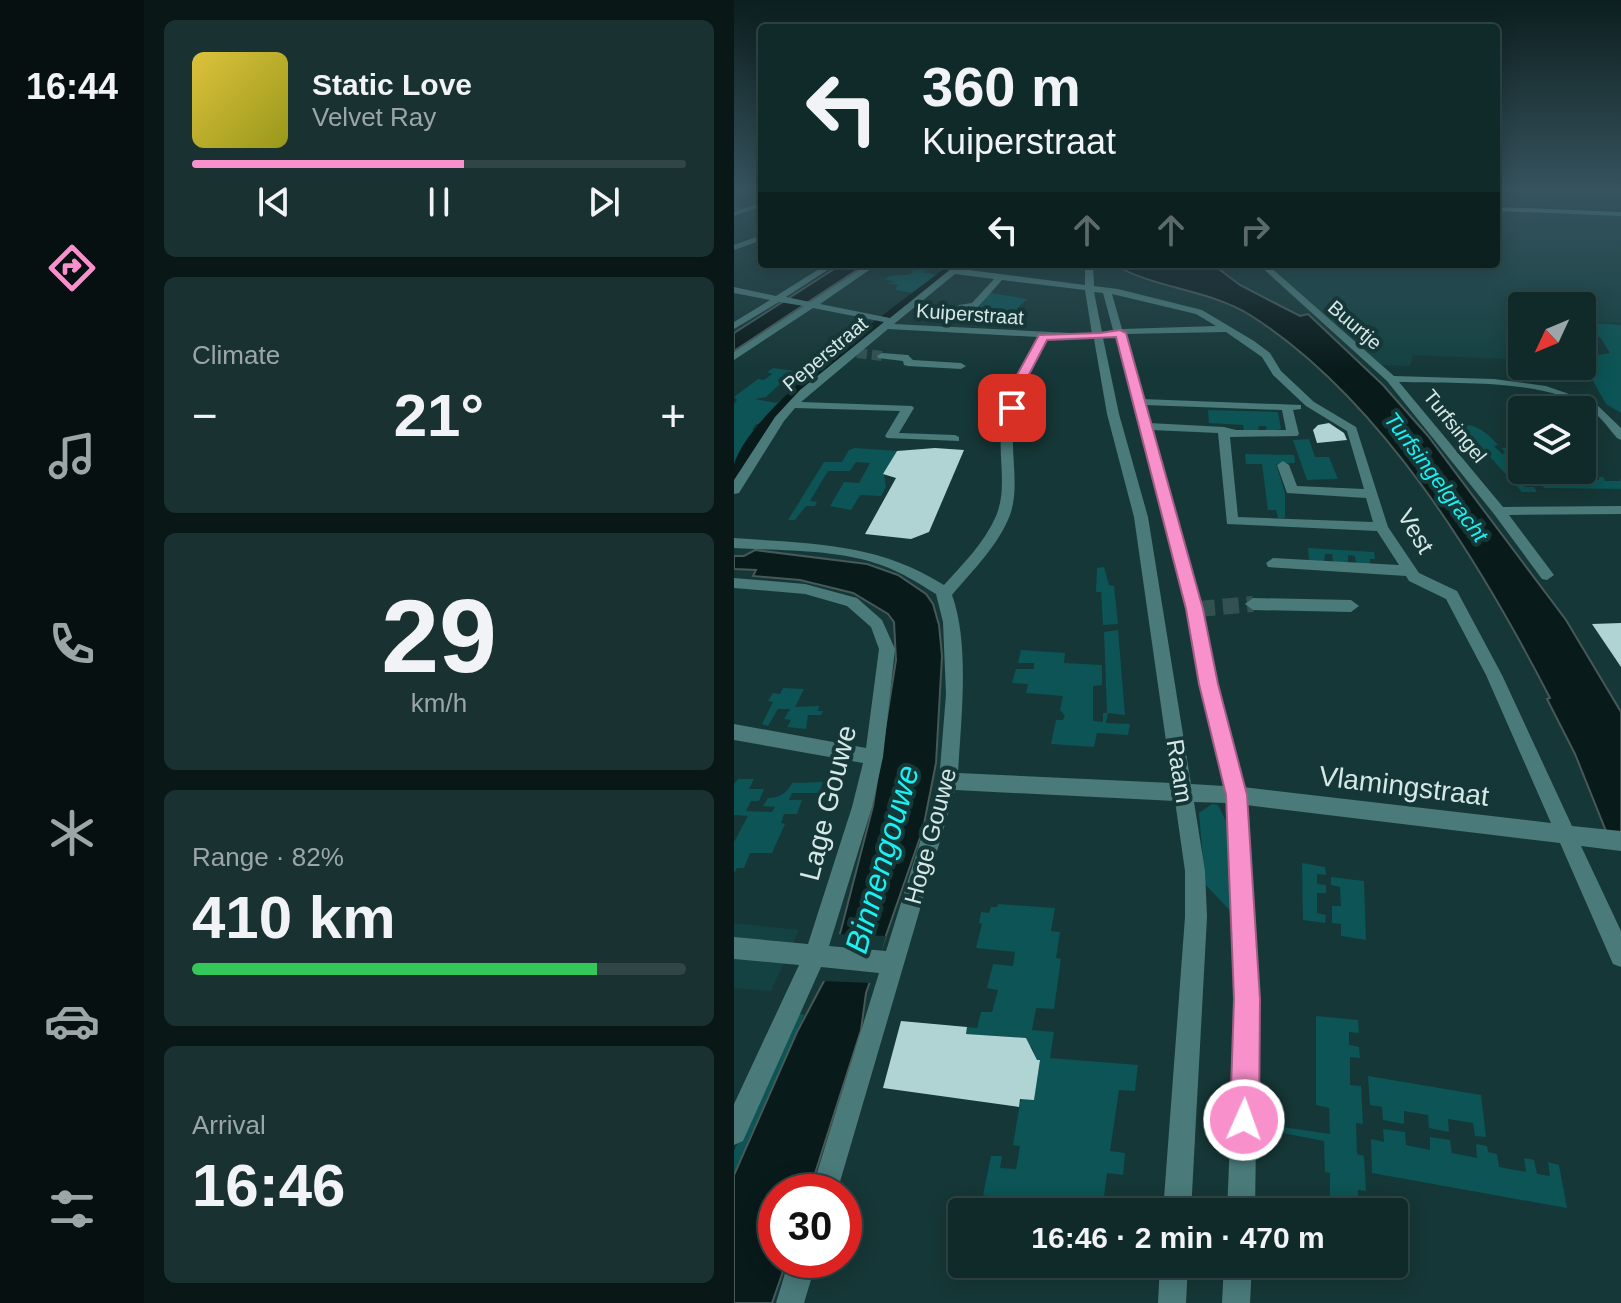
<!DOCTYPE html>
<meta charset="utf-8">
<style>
:root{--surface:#102929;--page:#193131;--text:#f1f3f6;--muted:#9ca6a8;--line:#304546;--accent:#f890cc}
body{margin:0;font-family:Arial,sans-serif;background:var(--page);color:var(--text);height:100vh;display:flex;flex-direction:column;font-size:30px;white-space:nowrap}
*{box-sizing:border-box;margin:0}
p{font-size:26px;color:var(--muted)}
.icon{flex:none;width:44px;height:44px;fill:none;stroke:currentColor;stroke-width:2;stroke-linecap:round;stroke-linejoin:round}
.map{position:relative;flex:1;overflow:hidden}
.drawer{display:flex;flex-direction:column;gap:20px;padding:20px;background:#091717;width:590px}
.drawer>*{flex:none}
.top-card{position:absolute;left:24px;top:24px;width:742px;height:244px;border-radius:8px;box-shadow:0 4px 20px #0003,0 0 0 2px var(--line);background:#102929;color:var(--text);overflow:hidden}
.needle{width:52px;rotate:226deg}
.controls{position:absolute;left:774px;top:292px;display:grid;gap:16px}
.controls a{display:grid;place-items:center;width:88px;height:88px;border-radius:8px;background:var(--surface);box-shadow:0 4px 20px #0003,0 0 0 2px var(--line);font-size:40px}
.speed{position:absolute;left:24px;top:1174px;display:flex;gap:16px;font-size:40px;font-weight:700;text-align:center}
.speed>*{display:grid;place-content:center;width:104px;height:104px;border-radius:50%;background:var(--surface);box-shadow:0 4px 20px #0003,0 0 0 2px var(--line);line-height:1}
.speed .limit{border:12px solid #d22;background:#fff;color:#111}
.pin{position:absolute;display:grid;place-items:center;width:68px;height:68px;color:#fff;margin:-34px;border-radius:16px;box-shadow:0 4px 12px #0006}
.me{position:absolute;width:88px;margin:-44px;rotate:2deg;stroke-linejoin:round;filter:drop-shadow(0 0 6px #0008)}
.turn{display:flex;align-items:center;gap:28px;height:168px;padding:0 32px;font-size:36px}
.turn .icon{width:104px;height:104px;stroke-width:2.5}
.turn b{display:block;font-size:56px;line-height:68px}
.lanes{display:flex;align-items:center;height:76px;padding:0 32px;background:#0003;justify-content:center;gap:40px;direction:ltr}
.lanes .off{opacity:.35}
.big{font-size:60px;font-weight:700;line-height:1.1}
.drawer .card{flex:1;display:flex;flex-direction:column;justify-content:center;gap:12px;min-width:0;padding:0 28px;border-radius:12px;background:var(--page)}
.drawer .dial{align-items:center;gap:0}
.dial b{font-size:104px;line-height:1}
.song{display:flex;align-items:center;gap:24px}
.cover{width:96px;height:96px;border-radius:12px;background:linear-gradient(135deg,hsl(50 70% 55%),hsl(60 70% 35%))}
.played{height:8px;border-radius:4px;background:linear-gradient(90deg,var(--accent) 55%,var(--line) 55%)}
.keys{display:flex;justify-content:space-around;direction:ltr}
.heat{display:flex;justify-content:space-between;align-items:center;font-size:44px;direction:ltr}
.charge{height:12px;border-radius:6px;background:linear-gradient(90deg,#34c759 82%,var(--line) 0)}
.trip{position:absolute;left:214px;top:1198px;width:460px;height:80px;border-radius:8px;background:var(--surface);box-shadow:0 4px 20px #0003,0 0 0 2px var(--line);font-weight:700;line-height:80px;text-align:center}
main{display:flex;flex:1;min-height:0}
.tabs{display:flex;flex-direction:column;width:144px;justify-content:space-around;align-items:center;background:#061010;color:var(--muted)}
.tabs .icon{width:56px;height:56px}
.tabs .on{color:var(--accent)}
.tabs b{font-size:36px;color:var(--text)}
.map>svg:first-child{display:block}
</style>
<main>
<nav class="tabs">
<b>16:44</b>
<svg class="icon on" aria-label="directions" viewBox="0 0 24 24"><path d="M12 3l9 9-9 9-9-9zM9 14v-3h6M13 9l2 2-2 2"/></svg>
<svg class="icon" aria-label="music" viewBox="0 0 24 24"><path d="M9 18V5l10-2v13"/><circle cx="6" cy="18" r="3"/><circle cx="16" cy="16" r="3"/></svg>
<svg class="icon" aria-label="phone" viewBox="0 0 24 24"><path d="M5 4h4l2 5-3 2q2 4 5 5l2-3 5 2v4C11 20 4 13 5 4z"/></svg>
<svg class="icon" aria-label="climate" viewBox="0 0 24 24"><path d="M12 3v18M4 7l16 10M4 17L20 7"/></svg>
<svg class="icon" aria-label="car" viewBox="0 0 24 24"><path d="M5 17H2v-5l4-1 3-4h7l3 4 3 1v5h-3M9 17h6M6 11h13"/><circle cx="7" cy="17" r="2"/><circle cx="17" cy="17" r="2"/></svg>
<svg class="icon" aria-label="filters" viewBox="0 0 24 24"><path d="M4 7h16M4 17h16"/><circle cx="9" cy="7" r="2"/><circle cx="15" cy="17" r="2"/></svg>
</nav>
<section class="drawer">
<div class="card">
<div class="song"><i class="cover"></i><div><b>Static Love</b><p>Velvet Ray</p></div></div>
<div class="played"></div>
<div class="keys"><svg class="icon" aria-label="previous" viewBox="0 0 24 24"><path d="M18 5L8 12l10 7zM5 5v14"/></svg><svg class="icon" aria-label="pause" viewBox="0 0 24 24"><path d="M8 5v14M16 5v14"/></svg><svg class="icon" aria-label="next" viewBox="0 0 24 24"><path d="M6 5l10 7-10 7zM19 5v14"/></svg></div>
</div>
<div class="card"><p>Climate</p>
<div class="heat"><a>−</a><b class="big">21°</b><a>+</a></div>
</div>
<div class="card dial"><b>29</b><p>km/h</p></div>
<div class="card"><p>Range · 82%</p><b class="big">410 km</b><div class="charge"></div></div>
<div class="card"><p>Arrival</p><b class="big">16:46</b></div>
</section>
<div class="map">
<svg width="887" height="1303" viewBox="0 0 887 1303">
<rect width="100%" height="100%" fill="#163737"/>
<g fill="#144141">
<path d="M 762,189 L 887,189 L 887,209 L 762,206 Z"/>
<path d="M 762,212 L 887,216 L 887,323 L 848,322 L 848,306 L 788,306 L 788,360 L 679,355 L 676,366 L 645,365 L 533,264 L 762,264 Z"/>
<path d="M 0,923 L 65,930 L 37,991 L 0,988 Z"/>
</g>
<g fill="#0c5455">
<path d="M 174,264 L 218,264 L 215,267 L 203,266 L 188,272 L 205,275 L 180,293 L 161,290 L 164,285 L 152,283 L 163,282 L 150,279 C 161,272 172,278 180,272 L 178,271 L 182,267 Z"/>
<path d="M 256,293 L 293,299 L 274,317 L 248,313 L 246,306 Z"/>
<path d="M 848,322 L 887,325 L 887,413 L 872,404 L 850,365 L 862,365 L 851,357 L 876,353 L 866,337 L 848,335 Z"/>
<path d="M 39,368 L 60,371 L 32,397 L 21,399 L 42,403 L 49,399 L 28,424 L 22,424 L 18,430 L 23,431 L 19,431 L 20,437 L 12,439 L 17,441 L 0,469 L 0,404 L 3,400 L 0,397 L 24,379 L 30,380 L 38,374 L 33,372 Z"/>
<path d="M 474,410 L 544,412 L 547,429 L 533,432 L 532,426 L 525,426 L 524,430 L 510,431 L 509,425 L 475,423 Z"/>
<path d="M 726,424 C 742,424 754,433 764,445 L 760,446 L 768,454 L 771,453 L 768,448 L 788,446 L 788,470 L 819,471 L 785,477 L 791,487 L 800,487 L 803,492 L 788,492 Z"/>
<path d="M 575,439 L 581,457 L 595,457 L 604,479 L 573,480 L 559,440 Z"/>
<path d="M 121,448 L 163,451 L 150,474 L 152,487 L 147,496 L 126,495 L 117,510 L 96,506 L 110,482 L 125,483 L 136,463 L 122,462 L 116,471 L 94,471 L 76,501 L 83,502 L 81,506 L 72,506 L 61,520 L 54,520 L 90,462 L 108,462 L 115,450 Z"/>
<path d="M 511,454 L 560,455 L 561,463 L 542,464 L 551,493 L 551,518 L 544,518 L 542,510 L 534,510 L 528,464 L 512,464 Z"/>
<path d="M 804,477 L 823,480 L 826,477 L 845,480 L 846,477 L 865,480 L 865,477 L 869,477 L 871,481 L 886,481 L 887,478 L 887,489 L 810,488 Z"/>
<path d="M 574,548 L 640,552 L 641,559 L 636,559 L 636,564 L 622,564 L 621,556 L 614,555 L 614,563 L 599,562 L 598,554 L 591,554 L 590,562 L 575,561 Z"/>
<path d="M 370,567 L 375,585 L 380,586 L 384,624 L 369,625 L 367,592 L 362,592 L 363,568 Z"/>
<path d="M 384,630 L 391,715 L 374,713 L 372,723 L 396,724 L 394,735 L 363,733 L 360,747 L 317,744 L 322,720 L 329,720 L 331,716 L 326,710 L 329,696 L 292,693 L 294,684 L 278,683 L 282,669 L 300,669 L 300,663 L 284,663 L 287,650 L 331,653 L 330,663 L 368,665 L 368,685 L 359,686 L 359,721 L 369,722 L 369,713 L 373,713 L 370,632 Z"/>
<path d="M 49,688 L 70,689 L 61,707 L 85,706 L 84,711 L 89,711 L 87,715 L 74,715 L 72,729 L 53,727 L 57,720 L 50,719 L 56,709 L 44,709 L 34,726 L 28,724 L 39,702 L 34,701 L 39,693 L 46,694 Z"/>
<path d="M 4,779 L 20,779 L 15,789 L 30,789 L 25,801 L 17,801 L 12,811 L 38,812 L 41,807 L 29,806 L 34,798 C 45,798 53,793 58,783 L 89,782 L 85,793 L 58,793 L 55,800 L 68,800 L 63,814 L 50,814 L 47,823 L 51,824 L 38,853 L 16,853 L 10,868 L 3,868 L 0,873 L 0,842 L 14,816 L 0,815 L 0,784 Z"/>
<path d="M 478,804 L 484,805 L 492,821 L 503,918 L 471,884 L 465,813 Z"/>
<path d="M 568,863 L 591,867 L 592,875 L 583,874 L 583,884 L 592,885 L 592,893 L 583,893 L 583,913 L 592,915 L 591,923 L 569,920 Z"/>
<path d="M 597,877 L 630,881 L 632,940 L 607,936 L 607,924 L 598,923 L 598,906 L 607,906 L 606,887 L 597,885 Z"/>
<path d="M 264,904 L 321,908 L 317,931 L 326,932 L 322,958 L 327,959 L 320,1009 L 302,1008 L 298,1030 L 320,1032 L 316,1058 L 404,1065 L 401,1091 L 385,1090 L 376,1151 L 391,1153 L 389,1175 L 373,1173 L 370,1196 L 386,1198 L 385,1212 L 330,1209 L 326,1212 L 249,1195 L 257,1156 L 268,1156 L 266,1168 L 282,1169 L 286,1146 L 279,1145 L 286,1103 L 288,1099 L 300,1099 L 306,1060 L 302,1060 L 298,1047 L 292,1045 L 293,1038 L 232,1034 L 233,1027 L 243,1028 L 247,1012 L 258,1012 L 264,990 L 253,988 L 259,964 L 279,966 L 281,952 L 242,948 L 248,924 L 245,923 L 247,912 L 255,913 L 257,907 L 263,907 Z"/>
<path d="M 62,1013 L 70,1015 L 0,1174 L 0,1151 Z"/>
<path d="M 582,1016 L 624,1020 L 625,1033 L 615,1032 L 615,1045 L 625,1047 L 626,1058 L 616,1057 L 616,1085 L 627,1086 L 629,1124 L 622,1123 L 623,1154 L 630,1156 L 632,1191 L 624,1190 L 625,1212 L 591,1212 L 591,1201 L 596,1201 L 596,1173 L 591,1172 L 590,1141 L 533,1130 L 534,1125 L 596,1134 L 595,1108 L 582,1105 Z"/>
<path d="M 634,1076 L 747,1095 L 752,1137 L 741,1136 L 739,1123 L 714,1119 L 715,1132 L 695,1128 L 694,1115 L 670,1111 L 670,1124 L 649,1120 L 648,1107 L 636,1105 Z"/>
<path d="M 649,1129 L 671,1132 L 672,1145 L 696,1150 L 696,1137 L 716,1140 L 718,1153 L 743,1158 L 742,1144 L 753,1146 L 754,1152 L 763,1154 L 765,1167 L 792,1172 L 790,1158 L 800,1160 L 803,1174 L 816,1176 L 814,1162 L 825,1165 L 833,1208 L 638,1173 L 637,1139 L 650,1142 Z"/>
</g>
<g fill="#091a1a" stroke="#465857" stroke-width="2">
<path d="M 108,264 L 132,264 L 0,351 L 0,333 Z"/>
<path d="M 379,264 L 478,264 L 506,285 L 566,316 L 574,314 L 649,385 L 694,436 L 832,620 L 887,712 L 887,833 L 872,831 L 841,754 L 813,699 L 816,698 C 747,564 647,398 516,315 C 474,289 421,289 379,264 Z"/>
<path d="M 21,550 L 133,564 L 164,575 L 192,594 L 199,604 L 205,625 L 208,656 L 202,763 L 189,829 L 132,993 L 127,1030 L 75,1192 L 42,1192 L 42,1260 L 53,1260 L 38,1303 L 0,1303 L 0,1175 L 63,1032 L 90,981 L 107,930 L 139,806 L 162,660 L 160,622 L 154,614 L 119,593 L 66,580 L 19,576 L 22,570 L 0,569 L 0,556 L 10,556 Z"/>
</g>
<path fill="#163737" d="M 103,934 L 152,936 L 138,983 L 87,981 Z"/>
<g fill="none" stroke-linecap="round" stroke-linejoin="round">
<path fill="#091a1a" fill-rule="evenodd" d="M 216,264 L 227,264 L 61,401 L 36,430 L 6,481 L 0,483 C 0,477 0,470 0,464 C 20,403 162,307 216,264 Z"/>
</g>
<g fill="#b0d4d3">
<path d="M 595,423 L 610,433 L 613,440 L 583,443 L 579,430 L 584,425 Z"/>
<path d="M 201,448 L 230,450 L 195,532 L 177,539 L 131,534 L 162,478 L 149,474 L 163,451 Z"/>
<path d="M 887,623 L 887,667 L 858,624 Z"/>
<path d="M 167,1021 L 233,1027 L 232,1034 L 292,1038 L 303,1060 L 306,1060 L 300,1100 L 286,1099 L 285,1107 L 149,1088 Z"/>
</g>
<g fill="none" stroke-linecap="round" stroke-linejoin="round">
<path stroke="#335151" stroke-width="8" stroke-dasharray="8 4" stroke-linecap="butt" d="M 0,205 L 9,208"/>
<path stroke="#335151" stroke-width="10" stroke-dasharray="10 5" stroke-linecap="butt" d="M 123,353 L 148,356"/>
<path stroke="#335151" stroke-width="16" stroke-dasharray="16 8" stroke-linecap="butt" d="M 465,609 L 519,604"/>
<g fill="#4a7a7a" fill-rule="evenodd">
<path d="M 28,202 L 28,206 L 0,216 L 0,212 Z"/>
<path d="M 28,235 L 28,240 L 0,250 L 0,245 Z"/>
<path d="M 93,264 L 103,264 L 52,297 L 76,302 L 134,264 L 144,264 L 86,304 L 156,318 L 223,264 L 231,265 L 227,269 L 351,285 L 351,264 L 359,264 L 360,286 L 384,289 L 468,310 L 520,341 L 536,353 L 547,371 L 580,402 L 622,427 L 654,527 L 685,573 L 723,591 L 768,675 L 838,826 L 887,831 L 887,851 L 847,846 L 887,931 L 887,967 L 879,964 L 826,843 L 512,805 L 524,999 L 521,1212 L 493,1212 L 502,999 L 493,803 L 460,802 L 471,871 L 473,917 L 457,1212 L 429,1212 L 451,917 L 451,871 L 441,801 L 221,790 L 103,1192 L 77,1192 L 145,973 L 87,967 L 9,1141 L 0,1145 L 0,1104 L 65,965 L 0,959 L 0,937 L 74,944 L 118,807 L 129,763 L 0,740 L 0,724 L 132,748 L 145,649 L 137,627 L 113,606 L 71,594 L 0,588 L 0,578 L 71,584 L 123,598 L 148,620 L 161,649 L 149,757 L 138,807 L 95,946 L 152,951 L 205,781 L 212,694 L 209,622 L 202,594 C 184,583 167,572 147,565 C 102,549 48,551 0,548 L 0,538 C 77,544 142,542 210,585 C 229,564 251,542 262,516 C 273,490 265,462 267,435 C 269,400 288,368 304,337 L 154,329 L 67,402 L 178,406 L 180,408 L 165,433 L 221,435 L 225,437 L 225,441 L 153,438 L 151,436 L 166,411 L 61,408 L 50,421 L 5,493 L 0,494 L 0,480 L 41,417 L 66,390 L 150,322 L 79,308 L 0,360 L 0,352 L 70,306 L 45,302 L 0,329 L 0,322 L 36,300 L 0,293 L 0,287 L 42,296 ZM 221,274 L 260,279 L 238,303 L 225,305 L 223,307 L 228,310 L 244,307 L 268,280 L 351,290 L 358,334 L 160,324 ZM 360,292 L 369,293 L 379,330 L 368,332 ZM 378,294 L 462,314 L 482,326 L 388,329 ZM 492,332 L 528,357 L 539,375 L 572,406 L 613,431 L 630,489 L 563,486 L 555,465 L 549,461 L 543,465 L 553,493 L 632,498 L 639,522 L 504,517 L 496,437 L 563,436 L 565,434 L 559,410 L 567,409 L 567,405 L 408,399 L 390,334 ZM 381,336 L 453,609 L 466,684 L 490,786 L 457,784 L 414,517 L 385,414 L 369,338 ZM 314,338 L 360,339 L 373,414 L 400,517 L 438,783 L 224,773 C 227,720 236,644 218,595 C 239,570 264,546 276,515 C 285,489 278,462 279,436 C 280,400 298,368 314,338 ZM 410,405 L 548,410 L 552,430 L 502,430 L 490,427 L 415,423 ZM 417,430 L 484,433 L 493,524 L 643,531 L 665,565 L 539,558 L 532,563 L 534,567 L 672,576 L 675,581 L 712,599 L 752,675 L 817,823 L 509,787 L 482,684 L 469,609 Z"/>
<path d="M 524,264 L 533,264 L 660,376 L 760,379 L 812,386 L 861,403 L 887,428 L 887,440 L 883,438 C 875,429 868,418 858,411 C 815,378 719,384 665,382 L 769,507 L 887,506 L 887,514 L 775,515 L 820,575 L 813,580 L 808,579 L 760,514 L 653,381 Z"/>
<path d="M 148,353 L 174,355 L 179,360 L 227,363 L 232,366 L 227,369 L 174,366 L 170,365 L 169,361 L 144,358 L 143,356 Z"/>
<path d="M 519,598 L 617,600 L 625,606 L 617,612 L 519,610 L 511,604 Z"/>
<path d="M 55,1260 L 83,1260 L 70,1303 L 42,1303 Z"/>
<path d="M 426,1264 L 454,1264 L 452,1303 L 424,1303 Z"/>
<path d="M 490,1264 L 518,1264 L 516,1303 L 488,1303 Z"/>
</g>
<path fill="#52a3a3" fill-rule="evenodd" d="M 762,207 L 887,212 L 887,216 L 762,211 Z"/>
</g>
<linearGradient id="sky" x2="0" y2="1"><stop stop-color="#0c1e1e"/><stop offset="0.51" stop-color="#36535e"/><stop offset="1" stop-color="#36535e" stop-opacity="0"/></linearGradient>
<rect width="887" height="371" fill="url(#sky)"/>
<path fill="#f890cc" stroke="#a15e85" stroke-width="2" d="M 386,330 L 392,333 L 469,609 L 484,684 L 513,795 L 526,999 L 525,1120 L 521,1130 L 510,1134 L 500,1130 L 496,1120 L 500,999 L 492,795 L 465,684 L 452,609 L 382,337 L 313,340 L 290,384 L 284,408 L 278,412 L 271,408 L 278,384 L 305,335 L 366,333 Z"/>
<g text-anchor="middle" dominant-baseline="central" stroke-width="8" stroke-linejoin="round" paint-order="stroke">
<g font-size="20" fill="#d5e7e6" stroke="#163737">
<text transform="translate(236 314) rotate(4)">Kuiperstraat</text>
<text transform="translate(621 325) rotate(41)">Buurtje</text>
<text transform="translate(91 354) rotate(-40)">Peperstraat</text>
<text transform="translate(721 426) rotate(51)">Turfsingel</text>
</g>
<g font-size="22" font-style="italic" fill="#19f1f2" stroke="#163737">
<text transform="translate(702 477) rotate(53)">Turfsingelgracht</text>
</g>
<g font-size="24" fill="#d5e7e6" stroke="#163737">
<text transform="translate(682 531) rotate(59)">Vest</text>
<text transform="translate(446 771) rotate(81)">Raam</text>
<text transform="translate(196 836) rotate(-75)">Hoge Gouwe</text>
</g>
<g font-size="28" fill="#d5e7e6" stroke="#163737">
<text transform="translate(670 786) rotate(7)">Vlamingstraat</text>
<text transform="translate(94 803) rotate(-76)">Lage Gouwe</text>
</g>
<g font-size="32" font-style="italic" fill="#19f1f2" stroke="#163737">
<text transform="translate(148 859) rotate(-74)">Binnengouwe</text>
</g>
</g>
</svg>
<div class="controls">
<a><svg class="needle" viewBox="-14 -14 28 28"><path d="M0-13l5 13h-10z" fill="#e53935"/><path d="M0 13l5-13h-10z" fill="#9ca6a8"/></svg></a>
<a><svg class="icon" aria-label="layers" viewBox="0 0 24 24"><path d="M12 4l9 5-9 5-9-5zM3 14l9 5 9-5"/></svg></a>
</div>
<div class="speed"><div class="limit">30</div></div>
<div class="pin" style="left:278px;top:408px;background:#d93025"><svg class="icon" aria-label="arrive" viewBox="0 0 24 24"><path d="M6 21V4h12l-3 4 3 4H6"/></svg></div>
<svg class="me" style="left:510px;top:1120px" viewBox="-20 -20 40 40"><circle r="17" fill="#f890cc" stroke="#fff" stroke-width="3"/><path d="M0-11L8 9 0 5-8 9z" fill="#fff"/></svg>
<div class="trip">16:46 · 2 min · 470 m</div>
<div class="top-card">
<div class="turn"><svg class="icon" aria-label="left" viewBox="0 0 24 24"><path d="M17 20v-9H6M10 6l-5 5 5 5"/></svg><div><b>360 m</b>Kuiperstraat</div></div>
<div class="lanes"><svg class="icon" aria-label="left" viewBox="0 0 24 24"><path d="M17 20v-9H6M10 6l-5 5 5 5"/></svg><svg class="icon off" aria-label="ahead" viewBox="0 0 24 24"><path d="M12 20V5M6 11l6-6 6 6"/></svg><svg class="icon off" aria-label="ahead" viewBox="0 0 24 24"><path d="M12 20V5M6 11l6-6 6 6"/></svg><svg class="icon off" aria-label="right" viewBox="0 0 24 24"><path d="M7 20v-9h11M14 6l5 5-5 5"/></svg></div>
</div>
</div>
</main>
